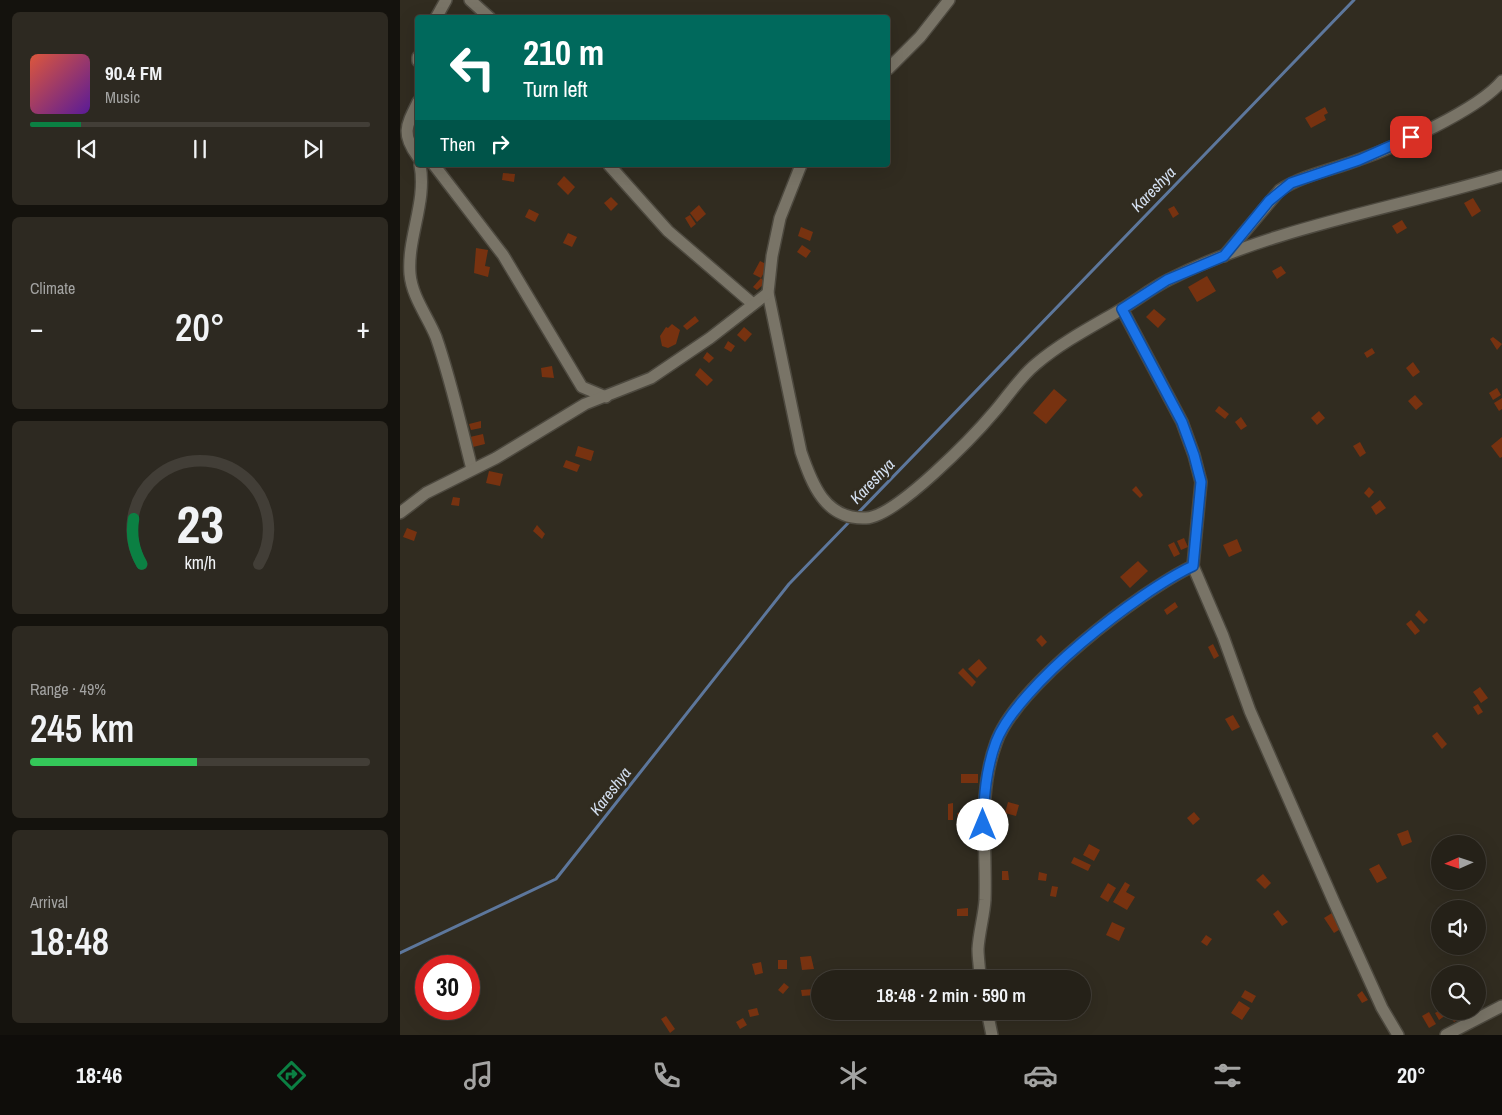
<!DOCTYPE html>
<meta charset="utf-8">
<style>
:root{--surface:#252118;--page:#2d2921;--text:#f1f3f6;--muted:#a3a3a2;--line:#423e37;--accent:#0b8043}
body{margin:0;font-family:"Archivo Narrow",sans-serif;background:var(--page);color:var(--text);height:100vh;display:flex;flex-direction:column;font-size:19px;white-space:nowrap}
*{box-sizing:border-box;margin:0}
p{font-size:16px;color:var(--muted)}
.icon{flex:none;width:28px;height:28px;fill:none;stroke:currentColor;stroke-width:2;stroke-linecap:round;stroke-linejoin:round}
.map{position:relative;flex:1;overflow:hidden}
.panel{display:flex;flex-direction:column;gap:12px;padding:12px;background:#14120d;width:400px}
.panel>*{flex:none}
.hud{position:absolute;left:15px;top:15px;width:475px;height:152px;border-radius:5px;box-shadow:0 5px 20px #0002,0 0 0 1px var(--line);background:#00695c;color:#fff;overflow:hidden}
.needle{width:32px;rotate:267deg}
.fabs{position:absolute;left:1031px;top:835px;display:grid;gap:10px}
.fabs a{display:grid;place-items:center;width:55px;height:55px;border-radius:50%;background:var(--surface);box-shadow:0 5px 20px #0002,0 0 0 1px var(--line);font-size:25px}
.speed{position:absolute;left:15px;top:955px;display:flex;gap:10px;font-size:25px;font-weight:700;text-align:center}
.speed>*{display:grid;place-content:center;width:65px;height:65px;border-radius:50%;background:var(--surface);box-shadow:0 5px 20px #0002,0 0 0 1px var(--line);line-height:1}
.speed .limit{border:8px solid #d22;background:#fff;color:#111}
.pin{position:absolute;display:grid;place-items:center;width:42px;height:42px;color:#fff;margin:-21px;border-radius:10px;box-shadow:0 2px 8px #0006}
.me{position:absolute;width:55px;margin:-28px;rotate:0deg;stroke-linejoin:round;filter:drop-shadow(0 0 4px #0008)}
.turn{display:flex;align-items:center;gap:18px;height:105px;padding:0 25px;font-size:22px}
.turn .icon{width:65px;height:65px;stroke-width:2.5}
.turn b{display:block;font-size:35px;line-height:42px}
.then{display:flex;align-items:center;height:48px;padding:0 25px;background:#0003;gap:10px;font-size:19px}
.big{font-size:38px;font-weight:600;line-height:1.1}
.panel .widget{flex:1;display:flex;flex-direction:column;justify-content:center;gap:8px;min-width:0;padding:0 18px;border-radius:8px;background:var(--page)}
.panel .dial{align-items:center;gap:0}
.dial svg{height:130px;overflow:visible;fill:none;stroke:var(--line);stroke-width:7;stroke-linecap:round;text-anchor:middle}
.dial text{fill:var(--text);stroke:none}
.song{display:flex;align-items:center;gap:15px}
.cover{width:60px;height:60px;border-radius:8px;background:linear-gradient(135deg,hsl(10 70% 55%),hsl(270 70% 35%))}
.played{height:5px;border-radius:2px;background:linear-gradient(90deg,var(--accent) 15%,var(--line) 15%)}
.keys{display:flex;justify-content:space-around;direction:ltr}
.heat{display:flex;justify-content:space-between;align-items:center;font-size:28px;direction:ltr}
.charge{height:8px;border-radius:4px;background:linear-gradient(90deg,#34c759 49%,var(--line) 0)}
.trip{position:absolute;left:411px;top:970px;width:280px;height:50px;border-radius:25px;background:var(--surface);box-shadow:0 5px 20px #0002,0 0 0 1px var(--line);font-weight:600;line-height:50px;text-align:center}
.menu{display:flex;height:80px;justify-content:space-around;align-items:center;background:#0f0d0a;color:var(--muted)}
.menu .icon{width:35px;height:35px}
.menu .on{color:var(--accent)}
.menu b{font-size:22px;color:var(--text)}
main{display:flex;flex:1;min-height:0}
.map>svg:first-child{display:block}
</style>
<main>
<section class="panel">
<div class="widget">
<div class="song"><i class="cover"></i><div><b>90.4 FM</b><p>Music</p></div></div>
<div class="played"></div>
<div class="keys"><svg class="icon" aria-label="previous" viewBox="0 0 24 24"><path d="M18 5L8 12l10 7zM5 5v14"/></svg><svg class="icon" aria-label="pause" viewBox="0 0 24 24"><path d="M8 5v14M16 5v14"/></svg><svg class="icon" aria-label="next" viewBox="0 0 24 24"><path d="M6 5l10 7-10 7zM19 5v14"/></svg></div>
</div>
<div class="widget"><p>Climate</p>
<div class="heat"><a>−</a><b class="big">20°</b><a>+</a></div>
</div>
<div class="widget dial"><svg viewBox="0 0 100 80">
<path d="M14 69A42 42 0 1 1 86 69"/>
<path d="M14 69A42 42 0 0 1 9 41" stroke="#0b8043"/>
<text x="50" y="56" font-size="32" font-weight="700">23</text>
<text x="50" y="72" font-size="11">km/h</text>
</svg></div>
<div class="widget"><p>Range · 49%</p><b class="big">245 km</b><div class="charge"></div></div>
<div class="widget"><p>Arrival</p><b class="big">18:48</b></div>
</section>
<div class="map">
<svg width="1102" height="1035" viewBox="0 0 1102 1035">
<rect width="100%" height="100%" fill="#312c20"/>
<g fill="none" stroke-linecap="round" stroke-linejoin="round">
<g stroke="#5d779c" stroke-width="3">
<path d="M 457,514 L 954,0"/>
<path d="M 0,953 L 156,879 L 389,584 L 452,519"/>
</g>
</g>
<g fill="#773210">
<path d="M 925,107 L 928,113 L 924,115 L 926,120 L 911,128 L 905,118 Z"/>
<path d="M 103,173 L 115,174 L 114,182 L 102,180 Z"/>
<path d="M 164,176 L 175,187 L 168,195 L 157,184 Z"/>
<path d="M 211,197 L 218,204 L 211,211 L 204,203 Z"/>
<path d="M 1073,198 L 1081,211 L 1072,217 L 1064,203 Z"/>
<path d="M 299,205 L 306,214 L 297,222 L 290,213 Z"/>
<path d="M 774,206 L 779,214 L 773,218 L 768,209 Z"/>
<path d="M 129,209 L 139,214 L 135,222 L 125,217 Z"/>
<path d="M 290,215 L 296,224 L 291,228 L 285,218 Z"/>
<path d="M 1002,220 L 1007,228 L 997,234 L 992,226 Z"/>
<path d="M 401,227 L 413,232 L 410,241 L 398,236 Z"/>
<path d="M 168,233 L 177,237 L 172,247 L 163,243 Z"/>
<path d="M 402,245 L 411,251 L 406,258 L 397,252 Z"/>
<path d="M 76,248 L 88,250 L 85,266 L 90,267 L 88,277 L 74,273 Z"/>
<path d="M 360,261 L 368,265 L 361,278 L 353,274 Z"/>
<path d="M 881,266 L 886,273 L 877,279 L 872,271 Z"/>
<path d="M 807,276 L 816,291 L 797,302 L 788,287 Z"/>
<path d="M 361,278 L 365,283 L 357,290 L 353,287 Z"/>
<path d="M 754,309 L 766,319 L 758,328 L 746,317 Z"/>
<path d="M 295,316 L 299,321 L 287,330 L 283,326 Z"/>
<path d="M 272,324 L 280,330 L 276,344 L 268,348 L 262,346 L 260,336 L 266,327 L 268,328 Z"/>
<path d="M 344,327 L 352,334 L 345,342 L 337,335 Z"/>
<path d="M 1093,337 L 1102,344 L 1097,350 L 1090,339 Z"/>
<path d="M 328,341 L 335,346 L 331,352 L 324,348 Z"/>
<path d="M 972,348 L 975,353 L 967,358 L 964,353 Z"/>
<path d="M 307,352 L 314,358 L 309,363 L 303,358 Z"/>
<path d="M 1013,362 L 1020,372 L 1013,377 L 1006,368 Z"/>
<path d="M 152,366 L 154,378 L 142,377 L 141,368 Z"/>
<path d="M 300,368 L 313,380 L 307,386 L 295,375 Z"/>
<path d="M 1097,388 L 1101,395 L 1093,400 L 1089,393 Z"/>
<path d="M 654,389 L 667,400 L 646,424 L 633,413 Z"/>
<path d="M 1015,395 L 1023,404 L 1016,410 L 1008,401 Z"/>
<path d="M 1102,398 L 1102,409 L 1099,411 L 1094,403 Z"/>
<path d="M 819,406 L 829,414 L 825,419 L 815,411 Z"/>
<path d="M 919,411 L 925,418 L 917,425 L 911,418 Z"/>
<path d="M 841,417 L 847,426 L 841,430 L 835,422 Z"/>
<path d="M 81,421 L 81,428 L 71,430 L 69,424 Z"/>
<path d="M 83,434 L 85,444 L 73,447 L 70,437 Z"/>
<path d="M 1102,437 L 1102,457 L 1100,458 L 1091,446 Z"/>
<path d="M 960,442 L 966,453 L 960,457 L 953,446 Z"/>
<path d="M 178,446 L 194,451 L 191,461 L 175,456 Z"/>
<path d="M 166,460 L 180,465 L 177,472 L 163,467 Z"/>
<path d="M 89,471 L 103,474 L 100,486 L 86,483 Z"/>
<path d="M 736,486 L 743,495 L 740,498 L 732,490 Z"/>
<path d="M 969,487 L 974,492 L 969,498 L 964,493 Z"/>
<path d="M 53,497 L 60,498 L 59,506 L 51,505 Z"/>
<path d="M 980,500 L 986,508 L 976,515 L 971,507 Z"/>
<path d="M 137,525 L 145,534 L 142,539 L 133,531 Z"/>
<path d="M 7,528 L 17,532 L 14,541 L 3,537 Z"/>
<path d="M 784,538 L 788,547 L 781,550 L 777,541 Z"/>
<path d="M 837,539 L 842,551 L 829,557 L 823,545 Z"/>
<path d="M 774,542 L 780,554 L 774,557 L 768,545 Z"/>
<path d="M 738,561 L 748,571 L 730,588 L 720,577 Z"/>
<path d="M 775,602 L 778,607 L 767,615 L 764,610 Z"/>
<path d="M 1019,610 L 1028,620 L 1024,624 L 1015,615 Z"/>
<path d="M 1011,620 L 1020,631 L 1015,635 L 1006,624 Z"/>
<path d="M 641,635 L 647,642 L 642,647 L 636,640 Z"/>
<path d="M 813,644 L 819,656 L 814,659 L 808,647 Z"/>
<path d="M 579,659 L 587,668 L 577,678 L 568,669 Z"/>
<path d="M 563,668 L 576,682 L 572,687 L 558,673 Z"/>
<path d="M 1080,687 L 1088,698 L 1081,703 L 1073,692 Z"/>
<path d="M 1078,704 L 1083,712 L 1078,715 L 1073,707 Z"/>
<path d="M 833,715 L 840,727 L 832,731 L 825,719 Z"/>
<path d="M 1037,732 L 1047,744 L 1042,749 L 1032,736 Z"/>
<rect x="561" y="774" width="17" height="9"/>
<path d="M 608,802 L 619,805 L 616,816 L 605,813 Z"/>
<path d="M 553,803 L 553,820 L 548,820 L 548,804 Z"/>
<path d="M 568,811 L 569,822 L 559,824 L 557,813 Z"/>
<path d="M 794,812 L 800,819 L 793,825 L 787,818 Z"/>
<path d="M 1008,830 L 1012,842 L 1002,846 L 997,834 Z"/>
<path d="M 689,844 L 700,850 L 694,861 L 683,855 Z"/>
<path d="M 674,857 L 691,865 L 688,871 L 671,863 Z"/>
<path d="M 979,864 L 987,878 L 977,883 L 969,869 Z"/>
<path d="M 602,871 L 608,871 L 609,880 L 602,880 Z"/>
<path d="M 639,872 L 647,874 L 646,881 L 638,880 Z"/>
<path d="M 863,874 L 871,883 L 865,889 L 856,880 Z"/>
<path d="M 725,882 L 730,885 L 726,892 L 735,897 L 727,910 L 713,902 Z"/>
<path d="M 708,883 L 716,888 L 708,902 L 700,897 Z"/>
<path d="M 652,886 L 658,887 L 656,897 L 650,896 Z"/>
<path d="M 568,908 L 568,916 L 557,916 L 557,909 Z"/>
<path d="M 878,910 L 888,922 L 882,926 L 873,914 Z"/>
<path d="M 932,913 L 942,928 L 934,933 L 924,918 Z"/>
<path d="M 712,922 L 725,928 L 719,941 L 706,935 Z"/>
<path d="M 806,935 L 812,939 L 807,946 L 801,942 Z"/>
<path d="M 411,956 L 414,969 L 402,970 L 400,957 Z"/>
<rect x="378" y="960" width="9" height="9"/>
<path d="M 361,962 L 363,973 L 355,975 L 352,964 Z"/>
<path d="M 384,983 L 389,987 L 383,994 L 378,990 Z"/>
<path d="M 414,989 L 415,995 L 402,996 L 401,990 Z"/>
<path d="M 845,990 L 856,996 L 852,1003 L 841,997 Z"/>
<path d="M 962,991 L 968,1000 L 962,1003 L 957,995 Z"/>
<path d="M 839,1001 L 850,1008 L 842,1020 L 831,1013 Z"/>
<path d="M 357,1008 L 359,1015 L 350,1017 L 348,1010 Z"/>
<path d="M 1040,1010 L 1046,1015 L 1039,1020 L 1035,1013 Z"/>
<path d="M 1053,1011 L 1057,1011 L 1061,1018 L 1054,1022 L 1049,1014 Z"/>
<path d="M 1029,1012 L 1036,1024 L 1029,1028 L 1022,1016 Z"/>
<path d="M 266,1016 L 275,1029 L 270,1033 L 261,1019 Z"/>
<path d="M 343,1018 L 347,1025 L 340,1029 L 336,1022 Z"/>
</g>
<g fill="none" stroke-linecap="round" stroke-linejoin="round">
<defs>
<g id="minor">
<path d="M 70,0 L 90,18"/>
<path d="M 36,18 L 46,0"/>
<path d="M 18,57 L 18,61"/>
<path d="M 488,69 L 520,37 L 549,0"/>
<path d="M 18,102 C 6,126 1,134 18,157"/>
<path d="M 20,165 C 27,202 7,238 10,274 C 12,297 28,317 36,337 C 51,380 61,426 72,469"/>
<path d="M 34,165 L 103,255 L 182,387 L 206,397"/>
<path d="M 209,165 L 268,231 L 353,304"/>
<path d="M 401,165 L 380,218 L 372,256 L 368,293 L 401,452 C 412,484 425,520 466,518 C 496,517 574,436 595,411 C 608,396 620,377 636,364 C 662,342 693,326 722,309 C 737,300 752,288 768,280 C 871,228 992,209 1102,176"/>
<path d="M 824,256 L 880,190 C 903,175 932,170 958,160 C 995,147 1078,110 1102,81"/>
<path d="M 722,309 L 782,422 L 794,455 L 801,482 L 793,566 L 823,636 L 850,711 L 934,902 L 982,1008 L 998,1035"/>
<path d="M 0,513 L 26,493 L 96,458 L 185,404 L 251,378 L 310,338 L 368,293"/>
<path d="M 580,979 C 580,969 578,959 578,949 C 579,932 584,916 585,900 C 587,846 577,795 596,743 C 615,687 740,591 793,566"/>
<path d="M 587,1011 L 592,1035"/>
<path d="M 1046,1035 L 1102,1006"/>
</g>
</defs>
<use href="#minor" stroke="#4d493f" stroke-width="14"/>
<use href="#minor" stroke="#797467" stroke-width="11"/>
</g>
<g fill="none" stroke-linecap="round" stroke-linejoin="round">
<defs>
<path id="route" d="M 583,825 C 584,796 586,769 596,742 C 617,686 739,591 793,566 L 801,482 L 794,455 L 782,422 L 722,309 L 767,280 L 824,256 L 869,201 L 891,183 L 959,160 L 1011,137"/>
</defs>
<use href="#route" stroke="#114b97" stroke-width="12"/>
<use href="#route" stroke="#1a73e8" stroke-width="9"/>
</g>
<g text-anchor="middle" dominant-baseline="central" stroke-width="5" stroke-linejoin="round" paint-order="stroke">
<g font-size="16" font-style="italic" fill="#d5e1f2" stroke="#312c20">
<text transform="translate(753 189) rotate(-46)">Kareshya</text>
<text transform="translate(472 481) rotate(-46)">Kareshya</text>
<text transform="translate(210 791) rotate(-52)">Kareshya</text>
</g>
</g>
</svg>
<div class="fabs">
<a><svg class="needle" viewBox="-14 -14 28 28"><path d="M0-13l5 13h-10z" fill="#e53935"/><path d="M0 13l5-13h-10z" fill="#a3a3a2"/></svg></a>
<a><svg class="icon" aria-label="sound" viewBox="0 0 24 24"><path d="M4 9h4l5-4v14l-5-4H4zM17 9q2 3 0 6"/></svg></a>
<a><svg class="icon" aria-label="search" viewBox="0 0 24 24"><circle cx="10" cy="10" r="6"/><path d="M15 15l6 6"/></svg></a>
</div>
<div class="speed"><div class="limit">30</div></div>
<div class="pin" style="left:1011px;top:137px;background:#d93025"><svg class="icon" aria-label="arrive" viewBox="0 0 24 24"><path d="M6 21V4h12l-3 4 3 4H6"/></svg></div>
<svg class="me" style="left:583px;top:825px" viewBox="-20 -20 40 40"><circle r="19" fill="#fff"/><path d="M0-13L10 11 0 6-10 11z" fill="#1a73e8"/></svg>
<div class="trip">18:48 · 2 min · 590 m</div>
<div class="hud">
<div class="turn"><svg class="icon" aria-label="left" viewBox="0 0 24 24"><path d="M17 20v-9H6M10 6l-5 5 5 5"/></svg><div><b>210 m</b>Turn left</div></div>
<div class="then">Then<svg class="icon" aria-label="right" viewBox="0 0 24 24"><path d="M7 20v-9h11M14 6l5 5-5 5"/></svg></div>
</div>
</div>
</main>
<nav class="menu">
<b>18:46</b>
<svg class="icon on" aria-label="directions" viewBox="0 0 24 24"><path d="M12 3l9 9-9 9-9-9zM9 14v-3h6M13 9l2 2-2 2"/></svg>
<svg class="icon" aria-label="music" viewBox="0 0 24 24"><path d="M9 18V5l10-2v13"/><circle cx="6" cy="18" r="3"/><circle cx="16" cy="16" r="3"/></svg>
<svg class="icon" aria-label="phone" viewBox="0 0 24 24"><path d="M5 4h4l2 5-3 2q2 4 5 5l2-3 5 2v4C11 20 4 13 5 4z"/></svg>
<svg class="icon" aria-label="climate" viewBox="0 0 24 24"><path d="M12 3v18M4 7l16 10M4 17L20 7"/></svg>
<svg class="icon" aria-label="car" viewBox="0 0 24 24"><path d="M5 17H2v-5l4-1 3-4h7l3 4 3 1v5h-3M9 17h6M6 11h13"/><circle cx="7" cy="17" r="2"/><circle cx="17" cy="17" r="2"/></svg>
<svg class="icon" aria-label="filters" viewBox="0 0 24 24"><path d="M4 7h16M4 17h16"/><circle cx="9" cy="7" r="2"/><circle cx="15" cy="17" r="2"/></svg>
<b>20°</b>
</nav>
